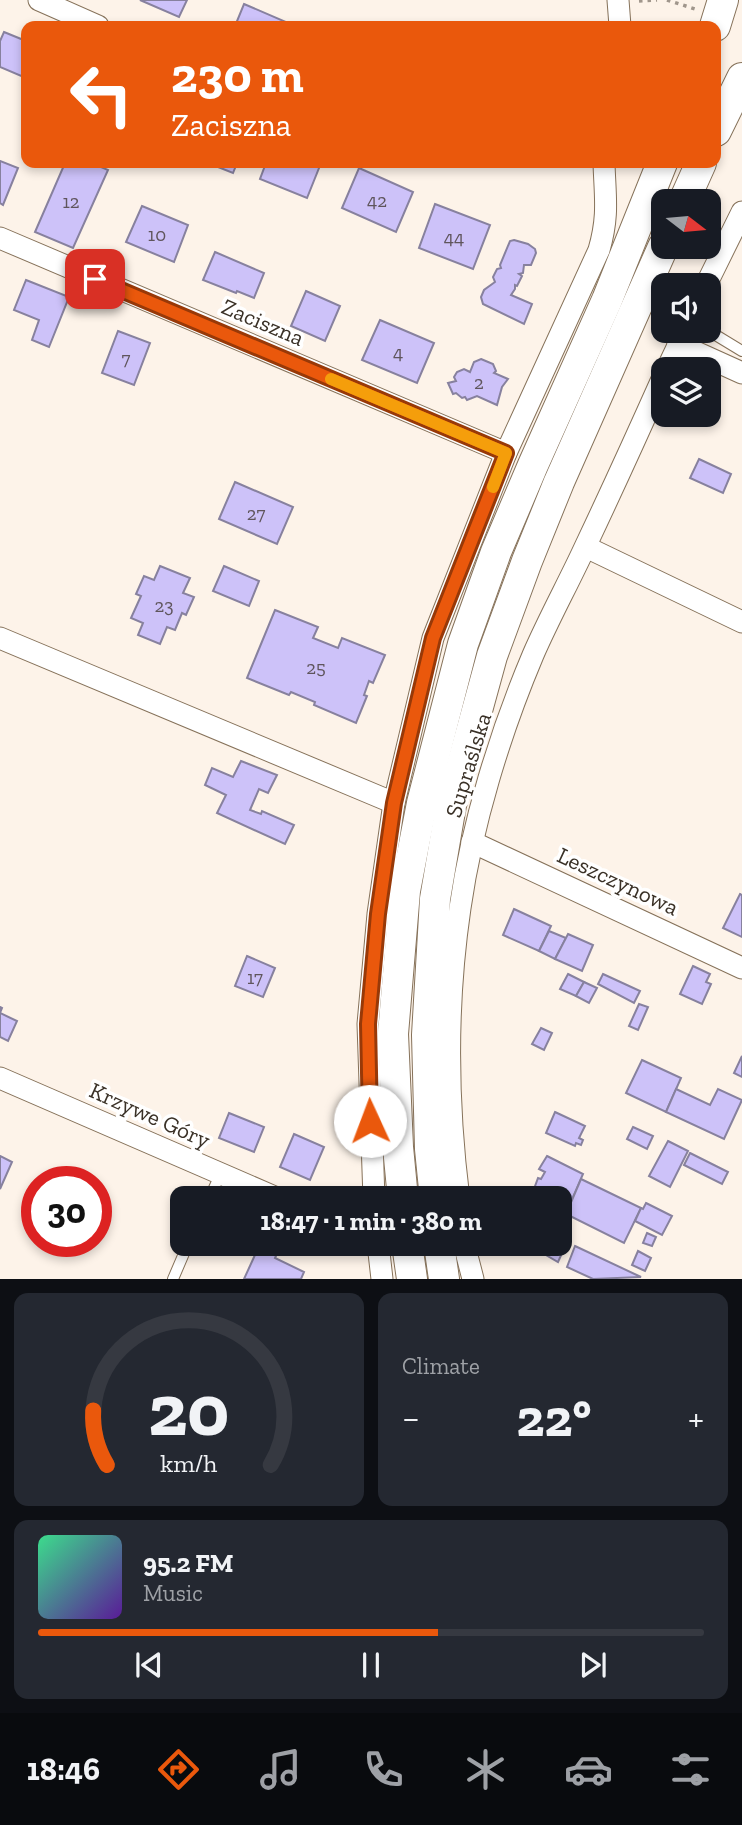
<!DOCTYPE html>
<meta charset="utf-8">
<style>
:root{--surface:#171b24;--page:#242831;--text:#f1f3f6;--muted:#9ea1a6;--line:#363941;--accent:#ea580c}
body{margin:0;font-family:"Zilla Slab",serif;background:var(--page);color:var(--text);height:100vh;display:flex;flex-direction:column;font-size:26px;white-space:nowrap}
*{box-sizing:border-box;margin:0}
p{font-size:23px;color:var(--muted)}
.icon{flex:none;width:38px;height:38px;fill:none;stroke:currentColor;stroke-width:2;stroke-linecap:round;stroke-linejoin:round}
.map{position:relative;height:1279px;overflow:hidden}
.panel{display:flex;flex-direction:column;gap:14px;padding:14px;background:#0d0f14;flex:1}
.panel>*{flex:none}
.top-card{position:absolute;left:21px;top:21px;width:700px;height:147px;border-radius:14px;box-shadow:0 4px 10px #0003;background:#ea580c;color:#fff;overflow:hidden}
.needle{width:46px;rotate:106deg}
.controls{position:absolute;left:651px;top:189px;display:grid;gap:14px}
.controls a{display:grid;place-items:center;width:70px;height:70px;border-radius:14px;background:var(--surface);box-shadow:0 4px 10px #0003;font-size:35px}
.speed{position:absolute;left:21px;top:1166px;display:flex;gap:14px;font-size:35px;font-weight:700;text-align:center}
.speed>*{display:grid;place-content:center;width:91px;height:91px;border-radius:50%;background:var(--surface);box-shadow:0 4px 10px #0003;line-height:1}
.speed .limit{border:10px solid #d22;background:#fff;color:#111}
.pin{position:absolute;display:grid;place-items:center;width:60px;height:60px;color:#fff;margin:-30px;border-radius:14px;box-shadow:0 4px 10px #0006}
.me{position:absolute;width:77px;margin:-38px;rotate:358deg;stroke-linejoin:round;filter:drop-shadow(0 0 5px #0008)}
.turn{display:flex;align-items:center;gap:24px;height:147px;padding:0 35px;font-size:32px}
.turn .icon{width:91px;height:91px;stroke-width:2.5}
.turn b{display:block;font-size:49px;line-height:60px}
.big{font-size:52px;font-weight:800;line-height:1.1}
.panel .tile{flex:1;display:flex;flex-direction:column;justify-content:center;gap:10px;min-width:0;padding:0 24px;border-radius:14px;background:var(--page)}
.panel .dial{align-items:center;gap:0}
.dial svg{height:182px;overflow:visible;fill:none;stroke:var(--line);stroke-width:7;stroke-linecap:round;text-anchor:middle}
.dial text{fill:var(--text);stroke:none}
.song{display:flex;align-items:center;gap:21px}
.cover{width:84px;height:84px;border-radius:10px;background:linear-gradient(135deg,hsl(150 70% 55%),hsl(270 70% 35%))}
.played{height:7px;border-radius:4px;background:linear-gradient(90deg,var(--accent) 60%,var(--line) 60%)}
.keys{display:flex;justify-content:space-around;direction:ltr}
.heat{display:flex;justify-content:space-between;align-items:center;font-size:38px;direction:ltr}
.panel .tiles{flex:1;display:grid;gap:14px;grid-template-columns:1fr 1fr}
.tile:last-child{grid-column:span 2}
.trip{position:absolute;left:170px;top:1186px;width:402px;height:70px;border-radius:14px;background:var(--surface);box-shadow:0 4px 10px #0003;font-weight:800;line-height:70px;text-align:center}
.tabs{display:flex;height:112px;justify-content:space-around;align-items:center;background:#090b0e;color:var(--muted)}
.tabs .icon{width:49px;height:49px}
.tabs .active{color:var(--accent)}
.tabs b{font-size:32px;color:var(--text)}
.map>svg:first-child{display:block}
</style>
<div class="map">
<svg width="742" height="1279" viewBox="0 0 742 1279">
<rect width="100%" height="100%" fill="#fdf3e9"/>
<g fill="#cdc2f9" stroke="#87819e" stroke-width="2">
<path d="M 140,0 L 187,0 L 179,17 Z"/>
<path d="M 244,4 L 286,22 L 285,26 L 235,26 Z"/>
<path d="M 4,32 L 26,41 L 26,78 L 0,67 L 0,41 Z"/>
<path d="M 0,161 L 18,168 L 3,205 L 0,203 Z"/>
<path d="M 65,163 L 92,163 L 108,170 L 73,248 L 35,232 Z"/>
<path d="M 208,163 L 237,163 L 233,173 Z"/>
<path d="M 266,163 L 321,163 L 307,198 L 260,179 Z"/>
<path d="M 359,168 L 413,192 L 396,232 L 342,208 Z"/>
<path d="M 435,204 L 490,225 L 473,269 L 419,248 Z"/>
<path d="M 142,206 L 188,225 L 174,262 L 126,242 Z"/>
<path d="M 514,240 L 528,244 L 535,249 L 536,253 L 531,265 L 524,265 L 523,273 L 519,274 L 522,276 L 517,286 L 515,285 L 515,289 L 511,295 L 532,304 L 524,324 L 483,304 L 481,297 L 484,290 L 495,282 L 493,277 L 497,269 L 501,268 L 500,265 L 510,241 Z"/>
<path d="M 215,252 L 264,273 L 254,298 L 237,291 L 236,293 L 203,280 Z"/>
<path d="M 26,280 L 69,297 L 49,347 L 32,340 L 39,320 L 14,310 Z"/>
<path d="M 306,291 L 340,306 L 325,341 L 291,326 Z"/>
<path d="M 380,320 L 434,343 L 417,383 L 362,360 Z"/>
<path d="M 118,331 L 150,343 L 134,385 L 102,373 Z"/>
<path d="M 481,359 L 493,364 L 496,371 L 494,373 L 508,379 L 502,387 L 497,405 L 477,396 L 467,400 L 465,397 L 462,398 L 456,393 L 453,394 L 448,383 L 456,381 L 454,377 L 457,372 L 464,369 L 470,372 L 474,362 Z"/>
<path d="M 699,459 L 731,474 L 723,493 L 690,478 Z"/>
<path d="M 235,482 L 293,507 L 277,544 L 219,519 Z"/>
<path d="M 160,566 L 190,578 L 183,593 L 194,597 L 186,615 L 182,613 L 175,630 L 167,627 L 160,644 L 138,635 L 143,623 L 131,618 L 141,596 L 136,594 L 144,576 L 154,580 Z"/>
<path d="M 224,566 L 259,581 L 249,606 L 213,591 Z"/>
<path d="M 275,610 L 318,627 L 313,638 L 338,648 L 342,638 L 385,655 L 373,683 L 369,681 L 364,695 L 367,696 L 356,723 L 314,705 L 315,702 L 291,692 L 289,695 L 247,678 Z"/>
<path d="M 241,761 L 277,775 L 268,793 L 259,789 L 250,810 L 261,814 L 262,811 L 294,825 L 285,844 L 217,813 L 226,795 L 205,785 L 212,768 L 233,777 Z"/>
<path d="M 740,894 L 742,895 L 742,937 L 723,928 Z"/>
<path d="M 514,909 L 551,926 L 539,951 L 503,935 Z"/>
<path d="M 549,931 L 566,938 L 555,959 L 539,951 Z"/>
<path d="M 568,934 L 593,945 L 582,971 L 555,959 Z"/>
<path d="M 247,956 L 275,968 L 263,997 L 235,986 Z"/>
<path d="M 693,966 L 710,974 L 706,982 L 711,984 L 702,1004 L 680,994 Z"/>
<path d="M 568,974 L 584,982 L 576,996 L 560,989 Z"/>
<path d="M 603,974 L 640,991 L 634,1003 L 598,984 Z"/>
<path d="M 584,982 L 597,988 L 589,1003 L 576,996 Z"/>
<path d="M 639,1004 L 648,1007 L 638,1030 L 629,1026 Z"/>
<path d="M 0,1007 L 2,1008 L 0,1013 L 17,1021 L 8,1041 L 0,1037 Z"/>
<path d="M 541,1028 L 552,1033 L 544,1050 L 532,1044 Z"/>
<path d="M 742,1056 L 742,1077 L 734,1073 Z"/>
<path d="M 642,1060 L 681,1078 L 666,1112 L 626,1093 Z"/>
<path d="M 676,1089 L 710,1105 L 718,1089 L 742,1100 L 724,1139 L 666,1112 Z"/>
<path d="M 555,1112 L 585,1126 L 579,1138 L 583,1140 L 581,1145 L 576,1143 L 575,1146 L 546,1133 Z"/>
<path d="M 229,1113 L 264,1127 L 254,1152 L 219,1138 Z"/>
<path d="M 633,1127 L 653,1136 L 647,1149 L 627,1139 Z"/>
<path d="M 294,1134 L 324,1147 L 310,1180 L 280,1167 Z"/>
<path d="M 668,1141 L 688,1151 L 670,1187 L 649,1176 Z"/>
<path d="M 690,1153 L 728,1172 L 722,1184 L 684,1165 Z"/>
<path d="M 0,1156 L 12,1162 L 0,1189 Z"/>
<path d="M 547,1156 L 583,1174 L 565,1216 L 560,1214 L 560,1199 L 532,1199 L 536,1191 L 534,1189 L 538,1178 L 541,1179 L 545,1172 L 539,1169 Z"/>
<path d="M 581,1179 L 641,1208 L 624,1243 L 566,1214 Z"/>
<path d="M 646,1203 L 672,1216 L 662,1235 L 635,1221 L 641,1208 L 643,1209 Z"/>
<path d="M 647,1233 L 656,1237 L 652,1246 L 643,1243 Z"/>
<path d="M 560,1240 L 563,1251 L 558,1262 L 539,1251 L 543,1244 L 560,1244 Z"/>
<path d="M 260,1244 L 269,1244 L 279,1249 L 275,1258 L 304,1272 L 301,1279 L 244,1279 Z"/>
<path d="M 575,1246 L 641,1277 L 593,1279 L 567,1267 Z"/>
<path d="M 638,1251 L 651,1258 L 645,1271 L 632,1265 Z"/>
</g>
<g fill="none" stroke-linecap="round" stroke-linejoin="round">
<defs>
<g id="lane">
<path d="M 709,331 L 742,351"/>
<path d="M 209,1199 L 220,1175"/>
<path d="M 173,1279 L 188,1244"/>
</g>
<g id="street">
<path d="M 39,0 L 98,26"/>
<path d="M 618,0 L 620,26"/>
<path d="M 0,238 L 506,453"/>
<path d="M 706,285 L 742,212"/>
<path d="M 678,344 L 742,373"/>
<path d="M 667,369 L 685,331"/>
<path d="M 586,547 L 742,622"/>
<path d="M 0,638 L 394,803"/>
<path d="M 472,842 L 742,968"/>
<path d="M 0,1078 L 279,1199"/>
<path d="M 374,1199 L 368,1024 L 378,914 L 394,803 L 433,638 L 506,453 L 599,250 C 609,215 605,197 604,163"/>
<path d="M 459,1199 C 447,1104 446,1003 460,908 C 472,824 500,733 533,655 C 549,618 569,582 586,545 C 612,490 638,433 663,377"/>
<path d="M 378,1244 L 382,1279"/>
<path d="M 464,1244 L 473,1279"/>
</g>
<g id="secondary">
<path d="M 715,26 L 723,0"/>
<path d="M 716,131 L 742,78"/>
<path d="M 684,201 L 701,163"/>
<path d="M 403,1199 L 398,1147 L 393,1034 L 405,891 L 422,803 L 463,644 L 496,552 L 533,465 L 607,300 L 662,163"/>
<path d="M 435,1199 L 430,1149 L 427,1035 L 435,899 L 451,805 L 492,656 L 527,561 L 559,482 L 663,247"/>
<path d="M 407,1244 L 412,1279"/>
<path d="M 439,1244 L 444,1279"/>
</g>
</defs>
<use href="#lane" stroke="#86725a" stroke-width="12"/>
<use href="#street" stroke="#86725a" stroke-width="23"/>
<use href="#secondary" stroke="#86725a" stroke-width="32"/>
<g stroke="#a0968c" stroke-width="3.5" stroke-dasharray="3.5 5" stroke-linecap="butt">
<path d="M 667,0 L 695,9"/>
<path d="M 639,1 L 657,0"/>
</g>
<use href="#lane" stroke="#fff" stroke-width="10"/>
<use href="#street" stroke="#fff" stroke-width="21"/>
<use href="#secondary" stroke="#fff" stroke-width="30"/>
</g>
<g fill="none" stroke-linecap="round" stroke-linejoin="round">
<defs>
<path id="route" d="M 95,279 L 506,453 L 433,638 L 394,803 L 378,914 L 368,1024 L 370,1121"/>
</defs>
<use href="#route" stroke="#983908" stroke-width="18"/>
<use href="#route" stroke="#ea580c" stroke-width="12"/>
<path stroke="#f59e0b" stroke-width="12" d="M 331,379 L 506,453 L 493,487"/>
</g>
<g text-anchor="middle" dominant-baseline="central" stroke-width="7" stroke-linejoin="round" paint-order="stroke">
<g font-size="19" fill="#5f555c">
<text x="377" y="200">42</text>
<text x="71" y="201">12</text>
<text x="157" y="234">10</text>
<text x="454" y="237">44</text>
<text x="398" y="352">4</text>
<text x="126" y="358">7</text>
<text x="479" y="382">2</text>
<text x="256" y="513">27</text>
<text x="164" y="605">23</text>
<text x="316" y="667">25</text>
<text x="255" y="977">17</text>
</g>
<g font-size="23" fill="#3a3127" stroke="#fff">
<text transform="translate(263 322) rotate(23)">Zaciszna</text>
<text transform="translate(468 765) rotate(-73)">Supraślska</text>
<text transform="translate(618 881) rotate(25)">Leszczynowa</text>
<text transform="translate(150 1115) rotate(24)">Krzywe Góry</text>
</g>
</g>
</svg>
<div class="controls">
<a><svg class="needle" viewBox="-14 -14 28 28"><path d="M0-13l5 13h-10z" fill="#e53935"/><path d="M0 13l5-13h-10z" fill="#9ea1a6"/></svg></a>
<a><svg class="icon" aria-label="sound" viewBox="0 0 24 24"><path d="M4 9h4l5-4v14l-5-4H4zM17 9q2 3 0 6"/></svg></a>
<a><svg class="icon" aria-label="layers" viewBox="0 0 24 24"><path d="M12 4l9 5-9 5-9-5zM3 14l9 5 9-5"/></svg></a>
</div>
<div class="speed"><div class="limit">30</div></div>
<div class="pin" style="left:95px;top:279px;background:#d93025"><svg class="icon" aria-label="arrive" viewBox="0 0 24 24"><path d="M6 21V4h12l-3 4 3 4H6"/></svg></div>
<svg class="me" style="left:370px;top:1121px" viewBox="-20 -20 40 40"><circle r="19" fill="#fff"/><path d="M0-13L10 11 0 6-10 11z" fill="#ea580c"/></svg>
<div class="trip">18:47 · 1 min · 380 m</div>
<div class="top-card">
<div class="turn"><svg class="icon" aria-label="left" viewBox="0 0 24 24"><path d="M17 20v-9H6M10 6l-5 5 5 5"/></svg><div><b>230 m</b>Zaciszna</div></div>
</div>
</div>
<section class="panel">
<div class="tiles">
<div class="tile dial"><svg viewBox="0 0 100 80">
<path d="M14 69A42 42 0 1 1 86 69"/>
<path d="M14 69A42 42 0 0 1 8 45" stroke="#ea580c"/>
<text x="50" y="56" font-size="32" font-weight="700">20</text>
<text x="50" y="72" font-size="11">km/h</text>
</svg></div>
<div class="tile"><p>Climate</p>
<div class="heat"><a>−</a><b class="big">22°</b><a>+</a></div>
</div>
<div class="tile">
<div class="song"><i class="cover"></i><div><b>95.2 FM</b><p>Music</p></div></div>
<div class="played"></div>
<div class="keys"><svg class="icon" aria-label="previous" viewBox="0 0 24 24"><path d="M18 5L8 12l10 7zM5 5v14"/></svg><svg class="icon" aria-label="pause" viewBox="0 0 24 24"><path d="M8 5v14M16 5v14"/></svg><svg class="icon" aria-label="next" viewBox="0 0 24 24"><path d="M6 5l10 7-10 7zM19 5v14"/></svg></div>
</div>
</div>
</section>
<nav class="tabs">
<b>18:46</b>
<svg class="icon active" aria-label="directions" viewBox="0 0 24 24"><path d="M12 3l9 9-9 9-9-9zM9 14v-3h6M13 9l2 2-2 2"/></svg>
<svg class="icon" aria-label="music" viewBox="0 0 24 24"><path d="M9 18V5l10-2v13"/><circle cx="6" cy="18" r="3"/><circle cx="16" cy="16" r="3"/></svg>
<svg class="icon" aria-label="phone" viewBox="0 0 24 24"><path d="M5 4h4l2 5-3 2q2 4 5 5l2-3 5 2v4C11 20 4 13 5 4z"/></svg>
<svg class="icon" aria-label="climate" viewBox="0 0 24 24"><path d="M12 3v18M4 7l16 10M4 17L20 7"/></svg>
<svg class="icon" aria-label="car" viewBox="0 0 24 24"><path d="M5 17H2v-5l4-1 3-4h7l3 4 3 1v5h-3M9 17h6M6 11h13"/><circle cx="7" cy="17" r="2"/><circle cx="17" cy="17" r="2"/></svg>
<svg class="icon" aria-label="filters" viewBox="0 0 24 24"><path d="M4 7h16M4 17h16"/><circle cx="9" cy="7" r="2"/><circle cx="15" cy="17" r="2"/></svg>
</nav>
